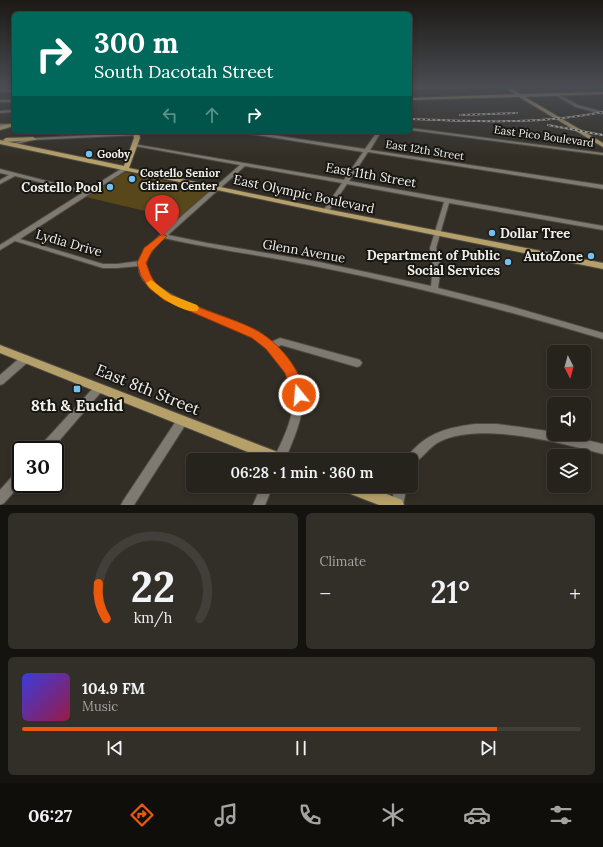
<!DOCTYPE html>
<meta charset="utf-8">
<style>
:root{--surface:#26221c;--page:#322f29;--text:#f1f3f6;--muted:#a4a4a3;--line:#423f3b;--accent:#ea580c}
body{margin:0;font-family:Lora,serif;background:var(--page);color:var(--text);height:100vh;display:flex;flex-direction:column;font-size:15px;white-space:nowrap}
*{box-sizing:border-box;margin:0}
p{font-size:13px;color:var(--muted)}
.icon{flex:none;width:22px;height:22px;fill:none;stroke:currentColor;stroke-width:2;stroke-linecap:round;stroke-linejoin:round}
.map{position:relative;height:505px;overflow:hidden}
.panel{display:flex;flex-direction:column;gap:8px;padding:8px;background:#15130f;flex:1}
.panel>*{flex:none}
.guide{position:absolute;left:12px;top:12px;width:400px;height:122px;border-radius:6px;box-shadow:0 2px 6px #0003,0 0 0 1px var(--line);background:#00695c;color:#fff;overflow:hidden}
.needle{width:26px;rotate:174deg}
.fabs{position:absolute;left:547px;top:345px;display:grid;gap:8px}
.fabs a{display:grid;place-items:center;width:44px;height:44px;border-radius:6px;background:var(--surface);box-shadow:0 2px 6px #0003,0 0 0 1px var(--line);font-size:20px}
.speed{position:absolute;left:12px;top:441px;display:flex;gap:8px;font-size:20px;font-weight:700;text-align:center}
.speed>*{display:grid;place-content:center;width:52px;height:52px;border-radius:50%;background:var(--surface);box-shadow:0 2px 6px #0003,0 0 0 1px var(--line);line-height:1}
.speed .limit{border:2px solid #111;border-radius:6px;background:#fff;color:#111}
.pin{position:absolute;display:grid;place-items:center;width:34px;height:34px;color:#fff;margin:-41px -17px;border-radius:50% 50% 50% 0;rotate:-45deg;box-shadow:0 0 4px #0007}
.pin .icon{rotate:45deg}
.me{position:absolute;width:44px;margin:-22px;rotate:343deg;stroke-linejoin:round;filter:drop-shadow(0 0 3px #0008)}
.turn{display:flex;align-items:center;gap:14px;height:84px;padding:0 16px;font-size:18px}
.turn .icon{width:52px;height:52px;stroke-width:2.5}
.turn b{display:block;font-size:28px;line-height:34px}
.lanes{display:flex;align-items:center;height:38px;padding:0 16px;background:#0003;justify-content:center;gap:20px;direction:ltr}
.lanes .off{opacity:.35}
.big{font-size:30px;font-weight:600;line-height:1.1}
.panel .card{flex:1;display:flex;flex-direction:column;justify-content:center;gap:6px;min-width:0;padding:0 14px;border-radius:6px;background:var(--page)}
.panel .dial{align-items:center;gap:0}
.dial svg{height:104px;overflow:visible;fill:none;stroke:var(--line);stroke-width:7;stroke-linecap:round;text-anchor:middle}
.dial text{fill:var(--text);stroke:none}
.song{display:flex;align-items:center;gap:12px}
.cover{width:48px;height:48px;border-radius:6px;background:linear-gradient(135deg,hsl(240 70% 55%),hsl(340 70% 35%))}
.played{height:4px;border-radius:2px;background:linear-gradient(90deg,var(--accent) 85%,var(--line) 85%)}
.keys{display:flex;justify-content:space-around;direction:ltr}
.heat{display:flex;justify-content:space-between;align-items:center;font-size:22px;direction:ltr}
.panel .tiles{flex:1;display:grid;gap:8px;grid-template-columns:1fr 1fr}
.card:last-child{grid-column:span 2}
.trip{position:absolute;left:186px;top:453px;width:232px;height:40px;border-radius:6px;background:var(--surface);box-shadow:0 2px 6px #0003,0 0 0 1px var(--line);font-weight:600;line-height:40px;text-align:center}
.tabs{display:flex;height:64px;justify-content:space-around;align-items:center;background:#0f0e0b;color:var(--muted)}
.tabs .icon{width:28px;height:28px}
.tabs .current{color:var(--accent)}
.tabs b{font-size:18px;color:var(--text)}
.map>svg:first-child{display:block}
</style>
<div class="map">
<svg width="603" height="505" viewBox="0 0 603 505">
<rect width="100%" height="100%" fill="#322e26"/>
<path fill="#57471b" d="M 125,172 L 211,190 L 179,219 L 86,197 Z"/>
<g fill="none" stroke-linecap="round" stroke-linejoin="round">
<defs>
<g id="minor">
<path d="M 461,86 L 507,86 L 505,87 L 410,89 L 410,87 Z"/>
<path d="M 14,89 L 14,91 L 0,92 L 0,90 Z"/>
<path d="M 556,93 L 578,105 L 603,112 L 603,114 L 576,107 L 555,95 L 554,94 Z"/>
<rect x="0" y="100" width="14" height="2"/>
<path d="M 14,110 L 14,112 L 0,113 L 0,111 Z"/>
<rect x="0" y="124" width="14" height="2"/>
<path d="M 410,128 L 603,153 L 603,155 L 410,130 Z"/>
<path d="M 242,132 L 253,132 L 365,149 L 377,132 L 381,132 L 370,150 L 603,185 L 603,189 L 368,152 L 349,181 L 603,226 L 603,230 L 449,203 L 436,248 L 441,267 L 438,288 L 506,305 L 603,333 L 603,339 C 509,311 415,286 319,267 C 268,256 216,250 164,238 C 155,247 145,256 146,269 C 148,295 237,320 259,332 C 263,335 267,339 271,342 L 280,338 L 357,359 L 360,360 L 362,363 L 360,366 L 357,367 L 281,345 L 277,347 C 316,386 304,415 285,460 L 273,460 C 283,439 295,417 293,393 C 292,373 270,347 254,337 C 230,323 135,299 139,266 L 117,268 L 103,268 L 15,241 L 0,250 L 0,245 L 82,193 L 15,176 L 0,184 L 0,180 L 9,175 L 0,173 L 0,169 L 86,191 L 124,167 L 128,167 L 128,169 L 20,239 L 103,264 L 117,264 L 140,261 L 140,258 L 151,244 L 160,235 L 240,165 L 135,146 L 133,146 L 133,144 L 344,180 L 363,152 L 244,133 ZM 245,166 L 342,183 L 323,211 L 326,213 L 328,212 L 347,184 L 444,202 L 430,248 L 433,267 L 431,286 L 319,262 L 207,243 L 168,235 Z"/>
<path d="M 137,133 L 139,133 L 139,135 L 33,140 L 13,145 L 11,144 L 33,138 Z"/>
<path d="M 25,355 L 28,356 L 30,359 L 28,362 L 3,384 L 0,385 L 0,375 L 22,356 Z"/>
<path d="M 99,384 L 102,385 L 104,388 L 102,391 L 51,450 L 38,450 L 40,446 L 96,385 Z"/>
<path d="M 182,416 L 186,418 L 187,421 L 186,424 L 134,505 L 121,505 L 123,501 L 178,418 Z"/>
<path d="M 475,424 L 497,424 L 520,427 L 554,432 L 554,434 L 565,435 L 603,444 L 603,454 C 561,443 482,422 441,441 C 429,446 421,461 411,465 L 411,460 L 405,460 C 408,455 411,452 415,448 C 432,431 452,427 475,424 Z"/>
<path d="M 21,469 L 21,484 L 4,503 L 0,505 L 0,490 L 17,471 Z"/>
<path d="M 261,486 L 273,486 L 265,505 L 253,505 Z"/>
<path d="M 395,486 L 407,486 L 403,505 L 391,505 Z"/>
</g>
<g id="major">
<path d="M 502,86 L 507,86 L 521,94 L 603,92 L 603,94 L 525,97 L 603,143 L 603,147 L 519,97 L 410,100 L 410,98 L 515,94 Z"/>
<path d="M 14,123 L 14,126 L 0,130 L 0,126 Z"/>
<path d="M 133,132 L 139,132 L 140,138 L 129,168 L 326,209 L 603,263 L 603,269 L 326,213 L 0,144 L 0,140 L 124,166 L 134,138 Z"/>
<path d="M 33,137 L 36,139 L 35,140 L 6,142 L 3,140 L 6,138 Z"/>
<path d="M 0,345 L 288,456 L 289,460 L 268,460 L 0,353 Z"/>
<path d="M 341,486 L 366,486 L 402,500 L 404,505 L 379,505 L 343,491 Z"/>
</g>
</defs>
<use href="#minor" stroke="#4e4a43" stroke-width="2"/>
<use href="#major" stroke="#4e4a43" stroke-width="2"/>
<use href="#minor" fill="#7e7a71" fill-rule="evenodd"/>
<use href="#major" fill="#b5a06a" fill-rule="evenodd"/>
<defs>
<g id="rail">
<path d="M 460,115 L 517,113"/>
<path d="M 410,119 C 475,121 539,125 603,112"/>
<path d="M 548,125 L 603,135"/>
</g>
</defs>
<use href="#rail" stroke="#c9c6c0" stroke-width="2"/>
<use href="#rail" stroke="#181713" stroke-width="1" stroke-dasharray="2.5" stroke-linecap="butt"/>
</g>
<linearGradient id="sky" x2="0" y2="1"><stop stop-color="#1c1915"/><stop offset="0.55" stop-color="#494c52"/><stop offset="1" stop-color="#494c52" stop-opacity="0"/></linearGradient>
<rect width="603" height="157" fill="url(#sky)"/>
<path fill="#ea580c" stroke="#983908" d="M 162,234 L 167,236 L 152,251 L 146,263 C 149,270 150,276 155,282 C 173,305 235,316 261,333 C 277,343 291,359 299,376 C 302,383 307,392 303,399 L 299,400 L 294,399 L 285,373 L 266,349 L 252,338 L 164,300 L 149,288 L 141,276 L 137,263 L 144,248 Z"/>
<path fill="#f59e0b" d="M 151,280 L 171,295 L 197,305 L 199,308 L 197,311 C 184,314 153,294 146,283 Z"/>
<g fill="#71c1f5" stroke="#181713" stroke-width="1.5">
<circle cx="89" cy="154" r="4"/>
<circle cx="132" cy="179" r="4"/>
<circle cx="110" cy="187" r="4"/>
<circle cx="492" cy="233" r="4"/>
<circle cx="591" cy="256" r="4"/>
<circle cx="508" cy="262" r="4"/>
<rect x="73" y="385" width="8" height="8" rx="2"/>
</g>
<g text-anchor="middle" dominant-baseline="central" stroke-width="4" stroke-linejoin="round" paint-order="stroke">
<g font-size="11" fill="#f1efe9" stroke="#181713">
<text transform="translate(544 136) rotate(8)">East Pico Boulevard</text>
<text transform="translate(425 150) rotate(9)">East 12th Street</text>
</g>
<g font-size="11" font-weight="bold" fill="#f1efe9" stroke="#181713" text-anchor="start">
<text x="97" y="154">Gooby</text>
<text x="140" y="173">Costello Senior<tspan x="140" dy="13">Citizen Center</tspan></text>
</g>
<g font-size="13" fill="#f1efe9" stroke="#181713">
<text transform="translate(371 175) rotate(10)">East 11th Street</text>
<text transform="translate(304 194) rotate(12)">East Olympic Boulevard</text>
<text transform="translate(69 243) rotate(16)">Lydia Drive</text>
<text transform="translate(304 251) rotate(10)">Glenn Avenue</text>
</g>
<g font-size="13" font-weight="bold" fill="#f1efe9" stroke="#181713" text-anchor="end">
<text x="102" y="187">Costello Pool</text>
<text x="500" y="233" text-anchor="start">Dollar Tree</text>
<text x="500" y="255">Department of Public<tspan x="500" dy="15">Social Services</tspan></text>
<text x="583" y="256">AutoZone</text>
</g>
<g font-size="16" fill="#f1efe9" stroke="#181713">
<text transform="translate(148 389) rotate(22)">East 8th Street</text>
</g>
<g font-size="16" font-weight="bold" fill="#f1efe9" stroke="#181713">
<text x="77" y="405">8th &amp; Euclid</text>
</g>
</g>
</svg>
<div class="fabs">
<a><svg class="needle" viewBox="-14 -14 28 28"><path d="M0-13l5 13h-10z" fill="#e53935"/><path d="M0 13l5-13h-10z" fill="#a4a4a3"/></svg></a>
<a><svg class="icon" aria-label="sound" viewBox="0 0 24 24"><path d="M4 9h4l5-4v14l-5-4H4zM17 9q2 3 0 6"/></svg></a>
<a><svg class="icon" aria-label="layers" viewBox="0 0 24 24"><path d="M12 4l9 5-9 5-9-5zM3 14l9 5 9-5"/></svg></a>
</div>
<div class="speed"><div class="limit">30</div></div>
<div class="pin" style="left:162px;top:236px;background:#d93025"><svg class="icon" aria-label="arrive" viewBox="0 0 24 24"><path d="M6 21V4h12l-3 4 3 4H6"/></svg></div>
<svg class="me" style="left:299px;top:395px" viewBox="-20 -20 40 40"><circle r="17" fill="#ea580c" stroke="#fff" stroke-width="3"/><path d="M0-11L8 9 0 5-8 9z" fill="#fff"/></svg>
<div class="trip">06:28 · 1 min · 360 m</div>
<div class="guide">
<div class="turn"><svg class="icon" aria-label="right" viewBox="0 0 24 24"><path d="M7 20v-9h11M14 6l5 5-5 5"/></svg><div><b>300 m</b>South Dacotah Street</div></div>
<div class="lanes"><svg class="icon off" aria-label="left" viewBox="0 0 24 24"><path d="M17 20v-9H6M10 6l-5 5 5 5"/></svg><svg class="icon off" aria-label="ahead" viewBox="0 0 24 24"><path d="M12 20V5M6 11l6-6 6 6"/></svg><svg class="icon" aria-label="right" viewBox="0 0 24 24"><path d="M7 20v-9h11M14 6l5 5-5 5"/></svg></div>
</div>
</div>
<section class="panel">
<div class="tiles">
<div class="card dial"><svg viewBox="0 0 100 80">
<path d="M14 69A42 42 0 1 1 86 69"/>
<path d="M14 69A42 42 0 0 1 8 42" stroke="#ea580c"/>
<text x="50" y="56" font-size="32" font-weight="700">22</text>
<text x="50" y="72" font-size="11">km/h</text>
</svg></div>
<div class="card"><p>Climate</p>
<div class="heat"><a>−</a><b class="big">21°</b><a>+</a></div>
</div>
<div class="card">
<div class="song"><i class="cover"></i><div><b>104.9 FM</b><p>Music</p></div></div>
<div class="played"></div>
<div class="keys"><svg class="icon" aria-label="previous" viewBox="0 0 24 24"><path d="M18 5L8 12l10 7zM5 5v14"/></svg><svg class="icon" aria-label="pause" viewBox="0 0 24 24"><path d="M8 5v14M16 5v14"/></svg><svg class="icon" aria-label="next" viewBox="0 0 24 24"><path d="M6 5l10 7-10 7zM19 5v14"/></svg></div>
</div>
</div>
</section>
<nav class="tabs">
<b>06:27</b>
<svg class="icon current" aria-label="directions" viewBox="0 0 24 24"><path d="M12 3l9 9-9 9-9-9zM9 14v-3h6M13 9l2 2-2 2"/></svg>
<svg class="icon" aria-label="music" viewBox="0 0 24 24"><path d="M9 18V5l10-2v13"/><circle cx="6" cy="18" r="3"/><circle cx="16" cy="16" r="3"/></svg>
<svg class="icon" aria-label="phone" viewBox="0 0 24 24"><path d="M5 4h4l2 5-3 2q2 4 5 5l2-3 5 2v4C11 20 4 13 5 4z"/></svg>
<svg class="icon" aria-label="climate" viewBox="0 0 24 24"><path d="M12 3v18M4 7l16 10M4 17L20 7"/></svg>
<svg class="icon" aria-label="car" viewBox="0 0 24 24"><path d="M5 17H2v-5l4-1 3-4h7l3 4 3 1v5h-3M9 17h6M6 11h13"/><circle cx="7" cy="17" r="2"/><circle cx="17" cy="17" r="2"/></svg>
<svg class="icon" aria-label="filters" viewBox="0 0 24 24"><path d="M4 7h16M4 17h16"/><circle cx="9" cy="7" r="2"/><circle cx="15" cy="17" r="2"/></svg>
</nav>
